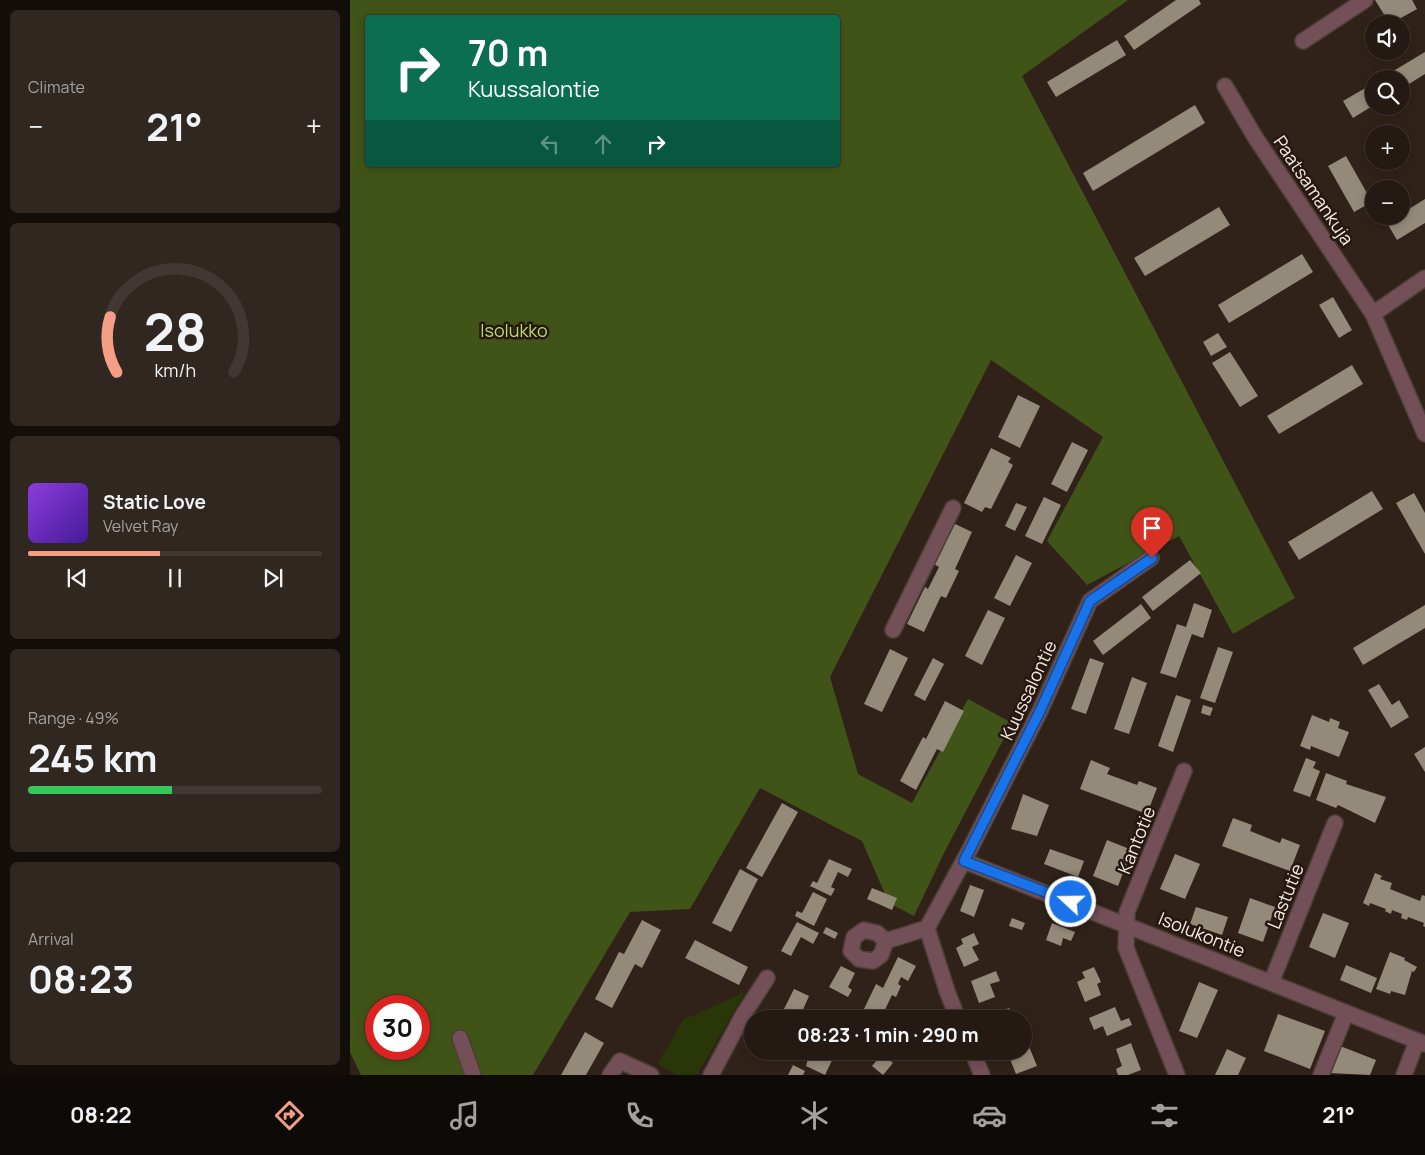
<!DOCTYPE html>
<meta charset="utf-8">
<style>
:root{--surface:#241a13;--page:#302721;--text:#f1f3f6;--muted:#a3a1a0;--line:#413833;--accent:#f49e86}
body{margin:0;font-family:Manrope,sans-serif;background:var(--page);color:var(--text);height:100vh;display:flex;flex-direction:column;font-size:19px;white-space:nowrap}
*{box-sizing:border-box;margin:0}
p{font-size:16px;color:var(--muted)}
.icon{flex:none;width:28px;height:28px;fill:none;stroke:currentColor;stroke-width:2;stroke-linecap:round;stroke-linejoin:round}
.map{position:relative;flex:1;overflow:hidden}
.details{display:flex;flex-direction:column;gap:10px;padding:10px;background:#140e0a;width:350px}
.details>*{flex:none}
.banner{position:absolute;left:15px;top:15px;width:475px;height:152px;border-radius:5px;box-shadow:0 2px 8px #0003,0 0 0 1px var(--line);background:#0b6e4f;color:#fff;overflow:hidden}
.controls{position:absolute;left:1015px;top:15px;display:grid;gap:10px}
.controls a{display:grid;place-items:center;width:45px;height:45px;border-radius:50%;background:var(--surface);box-shadow:0 2px 8px #0003,0 0 0 1px var(--line);font-size:25px}
.speed{position:absolute;left:15px;top:995px;display:flex;gap:10px;font-size:25px;font-weight:700;text-align:center}
.speed>*{display:grid;place-content:center;width:65px;height:65px;border-radius:50%;background:var(--surface);box-shadow:0 2px 8px #0003,0 0 0 1px var(--line);line-height:1}
.speed .limit{border:8px solid #d22;background:#fff;color:#111}
.pin{position:absolute;display:grid;place-items:center;width:42px;height:42px;color:#fff;margin:-51px -21px;border-radius:50% 50% 50% 0;rotate:-45deg;box-shadow:0 0 5px #0007}
.pin .icon{rotate:45deg}
.me{position:absolute;width:55px;margin:-28px;rotate:291deg;stroke-linejoin:round;filter:drop-shadow(0 0 4px #0008)}
.turn{display:flex;align-items:center;gap:18px;height:105px;padding:0 20px;font-size:22px}
.turn .icon{width:65px;height:65px;stroke-width:2.5}
.turn b{display:block;font-size:35px;line-height:42px}
.lanes{display:flex;align-items:center;height:48px;padding:0 20px;background:#0003;justify-content:center;gap:25px;direction:ltr}
.lanes .off{opacity:.35}
.big{font-size:38px;font-weight:700;line-height:1.1}
.details .card{flex:1;display:flex;flex-direction:column;justify-content:center;gap:8px;min-width:0;padding:0 18px;border-radius:8px;background:var(--page)}
.details .dial{align-items:center;gap:0}
.dial svg{height:130px;overflow:visible;fill:none;stroke:var(--line);stroke-width:7;stroke-linecap:round;text-anchor:middle}
.dial text{fill:var(--text);stroke:none}
.song{display:flex;align-items:center;gap:15px}
.cover{width:60px;height:60px;border-radius:8px;background:linear-gradient(135deg,hsl(270 70% 55%),hsl(260 70% 35%))}
.played{height:5px;border-radius:2px;background:linear-gradient(90deg,var(--accent) 45%,var(--line) 45%)}
.keys{display:flex;justify-content:space-around;direction:ltr}
.heat{display:flex;justify-content:space-between;align-items:center;font-size:28px;direction:ltr}
.charge{height:8px;border-radius:4px;background:linear-gradient(90deg,#34c759 49%,var(--line) 0)}
.trip{position:absolute;left:394px;top:1010px;width:288px;height:50px;border-radius:25px;background:var(--surface);box-shadow:0 2px 8px #0003,0 0 0 1px var(--line);font-weight:700;line-height:50px;text-align:center}
.dock{display:flex;height:80px;justify-content:space-around;align-items:center;background:#0e0a08;color:var(--muted)}
.dock .icon{width:35px;height:35px}
.dock .selected{color:var(--accent)}
.dock b{font-size:22px;color:var(--text)}
main{display:flex;flex:1;min-height:0}
.map>svg:first-child{display:block}
</style>
<main>
<section class="details">
<div class="card"><p>Climate</p>
<div class="heat"><a>−</a><b class="big">21°</b><a>+</a></div>
</div>
<div class="card dial"><svg viewBox="0 0 100 80">
<path d="M14 69A42 42 0 1 1 86 69"/>
<path d="M14 69A42 42 0 0 1 10 35" stroke="#f49e86"/>
<text x="50" y="56" font-size="32" font-weight="700">28</text>
<text x="50" y="72" font-size="11">km/h</text>
</svg></div>
<div class="card">
<div class="song"><i class="cover"></i><div><b>Static Love</b><p>Velvet Ray</p></div></div>
<div class="played"></div>
<div class="keys"><svg class="icon" aria-label="previous" viewBox="0 0 24 24"><path d="M18 5L8 12l10 7zM5 5v14"/></svg><svg class="icon" aria-label="pause" viewBox="0 0 24 24"><path d="M8 5v14M16 5v14"/></svg><svg class="icon" aria-label="next" viewBox="0 0 24 24"><path d="M6 5l10 7-10 7zM19 5v14"/></svg></div>
</div>
<div class="card"><p>Range · 49%</p><b class="big">245 km</b><div class="charge"></div></div>
<div class="card"><p>Arrival</p><b class="big">08:23</b></div>
</section>
<div class="map">
<svg width="1075" height="1075" viewBox="0 0 1075 1075">
<rect width="100%" height="100%" fill="#302219"/>
<path fill="#283608" d="M 395,992 L 347,1075 L 327,1075 L 308,1064 L 333,1020 Z"/>
<path fill="#415417" fill-rule="evenodd" d="M 0,0 L 778,0 L 672,76 L 945,598 L 883,634 L 829,536 L 737,585 L 697,541 L 753,437 L 641,360 L 480,677 L 508,774 L 562,803 L 618,699 L 662,723 L 594,853 L 564,916 L 539,903 L 512,841 L 410,788 L 340,909 L 280,912 L 183,1075 L 11,1075 L 0,1052 ZM 18,18 L 488,18 L 488,165 L 18,165 ZM 26,1006 L 69,1006 L 69,1049 L 26,1049 Z"/>
<g fill="#948a7a">
<path d="M 826,0 L 849,0 L 851,4 L 784,50 L 774,36 Z"/>
<path d="M 1025,0 L 1062,0 L 1067,9 L 1040,24 Z"/>
<path d="M 767,40 L 776,55 L 706,97 L 697,82 Z"/>
<path d="M 1075,52 L 1075,74 L 1051,89 L 1051,79 L 1030,79 Z"/>
<path d="M 1024,83 L 1024,105 L 1003,118 L 993,101 Z"/>
<path d="M 845,105 L 855,123 L 743,191 L 733,173 Z"/>
<path d="M 996,156 L 1022,202 L 1004,212 L 978,166 Z"/>
<path d="M 1075,199 L 1075,223 L 1047,240 L 1037,223 L 1051,216 L 1051,214 Z"/>
<path d="M 869,207 L 880,225 L 795,276 L 784,258 Z"/>
<path d="M 952,254 L 963,272 L 879,323 L 868,305 Z"/>
<path d="M 983,297 L 1002,330 L 989,338 L 969,305 Z"/>
<path d="M 868,333 L 877,347 L 861,356 L 853,342 Z"/>
<path d="M 880,352 L 908,396 L 890,407 L 862,363 Z"/>
<path d="M 1002,365 L 1013,384 L 929,434 L 917,416 Z"/>
<path d="M 668,395 L 690,406 L 670,448 L 648,437 Z"/>
<path d="M 722,442 L 738,450 L 717,492 L 701,484 Z"/>
<path d="M 641,448 L 661,458 L 658,462 L 663,465 L 641,509 L 635,507 L 632,512 L 614,503 Z"/>
<path d="M 1022,491 L 1033,509 L 949,560 L 938,542 Z"/>
<path d="M 1064,493 L 1075,513 L 1075,554 L 1046,503 Z"/>
<path d="M 694,497 L 711,505 L 692,544 L 675,536 Z"/>
<path d="M 666,503 L 677,507 L 665,531 L 655,526 Z"/>
<path d="M 603,523 L 622,532 L 605,569 L 609,571 L 596,598 L 591,596 L 574,632 L 557,624 L 575,587 L 578,589 L 589,567 L 584,564 Z"/>
<path d="M 666,555 L 682,563 L 660,606 L 644,598 Z"/>
<path d="M 840,560 L 851,573 L 803,611 L 792,597 Z"/>
<path d="M 844,603 L 862,610 L 853,638 L 842,634 L 826,678 L 810,673 L 827,624 L 836,627 Z"/>
<path d="M 791,604 L 801,618 L 753,655 L 743,641 Z"/>
<path d="M 1075,605 L 1075,628 L 1013,665 L 1003,648 Z"/>
<path d="M 638,610 L 655,618 L 632,665 L 615,656 Z"/>
<path d="M 868,647 L 883,652 L 865,703 L 850,698 Z"/>
<path d="M 540,649 L 558,658 L 532,712 L 514,704 Z"/>
<path d="M 583,658 L 594,664 L 575,701 L 564,695 Z"/>
<path d="M 740,658 L 754,663 L 736,714 L 721,709 Z"/>
<path d="M 782,677 L 797,683 L 779,734 L 764,729 Z"/>
<path d="M 1029,684 L 1042,705 L 1049,700 L 1059,717 L 1041,728 L 1018,690 Z"/>
<path d="M 826,695 L 841,700 L 823,752 L 808,746 Z"/>
<path d="M 595,701 L 614,711 L 593,752 L 587,749 L 566,790 L 550,781 L 573,737 L 576,739 Z"/>
<path d="M 853,705 L 863,708 L 860,716 L 851,713 Z"/>
<path d="M 962,715 L 979,722 L 980,718 L 990,722 L 988,728 L 999,732 L 989,757 L 961,746 L 960,750 L 950,746 Z"/>
<path d="M 1075,747 L 1075,772 L 1064,754 Z"/>
<path d="M 956,758 L 966,762 L 963,768 L 970,771 L 960,797 L 943,791 Z"/>
<path d="M 741,760 L 760,768 L 757,774 L 787,785 L 789,781 L 807,788 L 797,814 L 730,789 Z"/>
<path d="M 976,773 L 997,781 L 996,784 L 1036,797 L 1025,823 L 988,805 L 986,808 L 966,800 Z"/>
<path d="M 673,794 L 699,805 L 687,836 L 661,829 Z"/>
<path d="M 432,803 L 448,812 L 412,877 L 396,868 Z"/>
<path d="M 883,818 L 902,825 L 900,831 L 930,843 L 932,838 L 950,845 L 940,871 L 872,846 Z"/>
<path d="M 757,840 L 782,850 L 768,886 L 743,876 Z"/>
<path d="M 700,849 L 734,861 L 728,877 L 694,864 Z"/>
<path d="M 825,854 L 850,864 L 835,899 L 810,889 Z"/>
<path d="M 479,859 L 502,869 L 498,877 L 488,872 L 481,887 L 485,889 L 481,896 L 460,886 L 463,881 L 467,883 Z"/>
<path d="M 390,869 L 408,879 L 381,932 L 362,923 Z"/>
<path d="M 1025,873 L 1032,876 L 1030,879 L 1042,883 L 1040,889 L 1070,901 L 1072,895 L 1075,896 L 1075,927 L 1073,926 L 1074,923 L 1058,917 L 1057,920 L 1051,918 L 1052,914 L 1042,910 L 1041,914 L 1035,911 L 1036,909 L 1020,903 L 1019,906 L 1013,903 Z"/>
<path d="M 620,885 L 634,890 L 624,917 L 610,911 Z"/>
<path d="M 522,888 L 547,898 L 542,910 L 517,899 Z"/>
<path d="M 463,892 L 477,899 L 464,926 L 445,916 L 447,911 L 452,913 Z"/>
<path d="M 900,898 L 925,907 L 913,942 L 888,933 Z"/>
<path d="M 846,907 L 878,917 L 872,935 L 840,924 Z"/>
<path d="M 973,913 L 999,923 L 985,958 L 959,947 Z"/>
<path d="M 662,918 L 675,923 L 672,930 L 659,926 Z"/>
<path d="M 292,920 L 311,930 L 292,968 L 285,964 L 262,1008 L 245,999 L 269,952 L 274,954 Z"/>
<path d="M 447,922 L 469,933 L 463,944 L 451,937 L 441,956 L 431,951 Z"/>
<path d="M 702,923 L 725,932 L 721,941 L 713,938 L 711,946 L 696,940 Z"/>
<path d="M 476,927 L 488,933 L 485,939 L 473,933 Z"/>
<path d="M 624,933 L 629,944 L 622,947 L 629,960 L 614,967 L 606,948 L 613,944 L 611,939 Z"/>
<path d="M 345,940 L 398,967 L 389,985 L 335,958 Z"/>
<path d="M 1040,952 L 1055,958 L 1054,960 L 1067,967 L 1064,972 L 1062,971 L 1055,995 L 1041,991 L 1040,994 L 1026,989 Z"/>
<path d="M 548,957 L 566,966 L 558,981 L 551,977 L 548,984 L 551,986 L 546,997 L 542,995 L 531,1018 L 514,1009 L 526,984 L 533,988 Z"/>
<path d="M 996,965 L 1027,978 L 1021,993 L 990,980 Z"/>
<path d="M 491,966 L 505,973 L 498,987 L 502,990 L 498,997 L 479,987 Z"/>
<path d="M 744,967 L 751,982 L 747,984 L 751,995 L 735,1002 L 727,982 L 735,978 L 732,972 Z"/>
<path d="M 646,971 L 650,981 L 640,984 L 645,997 L 629,1003 L 621,981 Z"/>
<path d="M 849,982 L 868,990 L 847,1038 L 829,1031 Z"/>
<path d="M 444,989 L 459,996 L 449,1019 L 432,1013 Z"/>
<path d="M 765,1007 L 771,1021 L 779,1018 L 782,1025 L 757,1036 L 753,1026 L 744,1030 L 739,1018 Z"/>
<path d="M 659,1008 L 663,1019 L 644,1019 L 642,1015 Z"/>
<path d="M 492,1011 L 508,1019 L 488,1019 Z"/>
<path d="M 928,1014 L 975,1031 L 960,1069 L 914,1051 Z"/>
<path d="M 402,1027 L 402,1050 L 397,1047 L 400,1042 L 396,1040 Z"/>
<path d="M 235,1032 L 254,1043 L 236,1075 L 211,1075 Z"/>
<path d="M 781,1043 L 791,1070 L 778,1075 L 768,1075 L 766,1069 L 772,1066 L 766,1049 Z"/>
<path d="M 678,1044 L 687,1066 L 666,1074 L 660,1059 L 666,1056 L 664,1051 L 672,1051 L 672,1046 Z"/>
<path d="M 990,1046 L 1026,1060 L 1020,1075 L 980,1073 Z"/>
<path d="M 877,1049 L 896,1058 L 888,1075 L 865,1075 Z"/>
<path d="M 460,1051 L 479,1051 L 485,1054 L 475,1075 L 456,1066 Z"/>
<path d="M 532,1054 L 543,1063 L 533,1075 L 522,1066 Z"/>
<path d="M 443,1065 L 455,1071 L 453,1075 L 438,1075 Z"/>
</g>
<g fill="none" stroke-linecap="round" stroke-linejoin="round">
<defs>
<g id="minor">
<path d="M 953,41 L 1015,0"/>
<path d="M 875,86 L 905,137 L 1023,314 L 1075,434"/>
<path d="M 1023,314 L 1075,278"/>
<path d="M 543,630 L 603,508"/>
<path d="M 614,861 L 1075,1044"/>
<path d="M 536,941 L 531,955 L 523,961 L 509,959 L 501,951 L 504,937 L 514,930 L 527,933 L 536,941 L 577,928"/>
<path d="M 921,983 L 985,823"/>
<path d="M 608,1019 L 597,991 L 577,928 L 620,849 L 690,711 L 740,601 L 801,558"/>
<path d="M 110,1038 L 123,1075"/>
<path d="M 622,1051 L 632,1075"/>
<path d="M 260,1075 L 270,1061 L 301,1075"/>
<path d="M 361,1075 L 393,1015 L 417,978"/>
<path d="M 827,1075 L 776,948 L 777,912 L 834,771"/>
<path d="M 971,1075 L 996,1013"/>
<path d="M 1054,1075 L 1067,1041"/>
</g>
</defs>
<use href="#minor" stroke="#4b3e35" stroke-width="18"/>
<use href="#minor" stroke="#734f58" stroke-width="15"/>
</g>
<g fill="none" stroke-linecap="round" stroke-linejoin="round">
<defs>
<path id="route" d="M 721,902 L 614,861 L 690,711 L 740,601 L 802,558"/>
</defs>
<use href="#route" stroke="#114b97" stroke-width="12"/>
<use href="#route" stroke="#1a73e8" stroke-width="9"/>
</g>
<g text-anchor="middle" dominant-baseline="central" stroke-width="5" stroke-linejoin="round" paint-order="stroke">
<g font-size="18" fill="#f4eae4" stroke="#261810">
<text transform="translate(964 190) rotate(56)">Paatsamankuja</text>
<text transform="translate(678 690) rotate(-65)">Kuussalontie</text>
<text transform="translate(786 840) rotate(-68)">Kantotie</text>
<text transform="translate(935 896) rotate(-68)">Lastutie</text>
<text transform="translate(852 934) rotate(22)">Isolukontie</text>
</g>
<g font-size="18" fill="#b5db71" stroke="#261810">
<text x="164" y="330">Isolukko</text>
</g>
</g>
</svg>
<div class="controls">
<a><svg class="icon" aria-label="sound" viewBox="0 0 24 24"><path d="M4 9h4l5-4v14l-5-4H4zM17 9q2 3 0 6"/></svg></a>
<a><svg class="icon" aria-label="search" viewBox="0 0 24 24"><circle cx="10" cy="10" r="6"/><path d="M15 15l6 6"/></svg></a>
<a>+</a>
<a>−</a>
</div>
<div class="speed"><div class="limit">30</div></div>
<div class="pin" style="left:802px;top:558px;background:#d93025"><svg class="icon" aria-label="arrive" viewBox="0 0 24 24"><path d="M6 21V4h12l-3 4 3 4H6"/></svg></div>
<svg class="me" style="left:721px;top:902px" viewBox="-20 -20 40 40"><circle r="17" fill="#1a73e8" stroke="#fff" stroke-width="3"/><path d="M0-11L8 9 0 5-8 9z" fill="#fff"/></svg>
<div class="trip">08:23 · 1 min · 290 m</div>
<div class="banner">
<div class="turn"><svg class="icon" aria-label="right" viewBox="0 0 24 24"><path d="M7 20v-9h11M14 6l5 5-5 5"/></svg><div><b>70 m</b>Kuussalontie</div></div>
<div class="lanes"><svg class="icon off" aria-label="left" viewBox="0 0 24 24"><path d="M17 20v-9H6M10 6l-5 5 5 5"/></svg><svg class="icon off" aria-label="ahead" viewBox="0 0 24 24"><path d="M12 20V5M6 11l6-6 6 6"/></svg><svg class="icon" aria-label="right" viewBox="0 0 24 24"><path d="M7 20v-9h11M14 6l5 5-5 5"/></svg></div>
</div>
</div>
</main>
<nav class="dock">
<b>08:22</b>
<svg class="icon selected" aria-label="directions" viewBox="0 0 24 24"><path d="M12 3l9 9-9 9-9-9zM9 14v-3h6M13 9l2 2-2 2"/></svg>
<svg class="icon" aria-label="music" viewBox="0 0 24 24"><path d="M9 18V5l10-2v13"/><circle cx="6" cy="18" r="3"/><circle cx="16" cy="16" r="3"/></svg>
<svg class="icon" aria-label="phone" viewBox="0 0 24 24"><path d="M5 4h4l2 5-3 2q2 4 5 5l2-3 5 2v4C11 20 4 13 5 4z"/></svg>
<svg class="icon" aria-label="climate" viewBox="0 0 24 24"><path d="M12 3v18M4 7l16 10M4 17L20 7"/></svg>
<svg class="icon" aria-label="car" viewBox="0 0 24 24"><path d="M5 17H2v-5l4-1 3-4h7l3 4 3 1v5h-3M9 17h6M6 11h13"/><circle cx="7" cy="17" r="2"/><circle cx="17" cy="17" r="2"/></svg>
<svg class="icon" aria-label="filters" viewBox="0 0 24 24"><path d="M4 7h16M4 17h16"/><circle cx="9" cy="7" r="2"/><circle cx="15" cy="17" r="2"/></svg>
<b>21°</b>
</nav>
